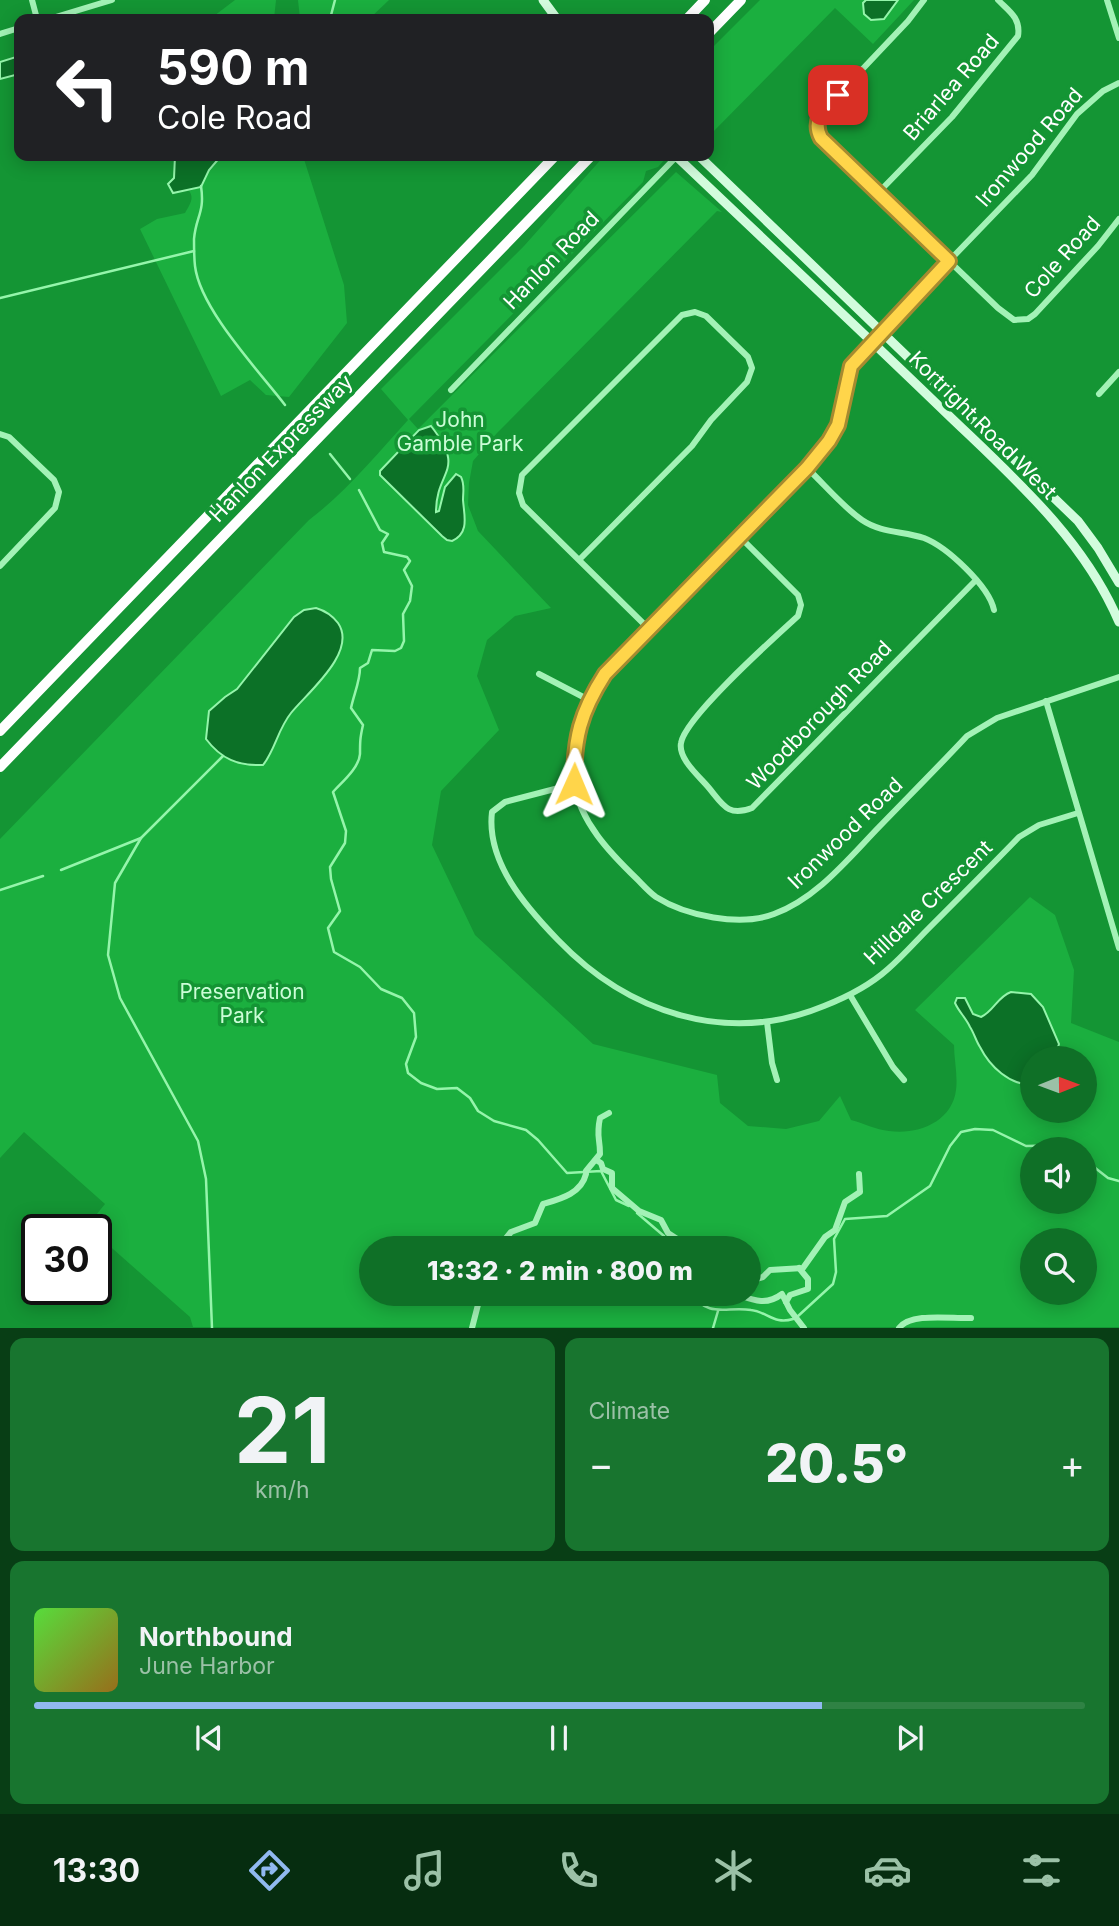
<!DOCTYPE html>
<meta charset="utf-8">
<style>
:root{--surface:#0f7027;--page:#18752f;--text:#f1f3f6;--muted:#9bc1a7;--line:#2f8244;--accent:#90b9f0}
body{margin:0;font-family:Inter,sans-serif;background:var(--page);color:var(--text);height:100vh;display:flex;flex-direction:column;font-size:26px;white-space:nowrap}
*{box-sizing:border-box;margin:0}
p{font-size:23px;color:var(--muted)}
.icon{flex:none;width:38px;height:38px;fill:none;stroke:currentColor;stroke-width:2;stroke-linecap:round;stroke-linejoin:round}
.map{position:relative;height:1328px;overflow:hidden}
.drawer{display:flex;flex-direction:column;gap:10px;padding:10px;background:#083e15;flex:1}
.drawer>*{flex:none}
.banner{position:absolute;left:14px;top:14px;width:700px;height:147px;border-radius:14px;box-shadow:0 4px 18px #0003;background:#202124;color:#fff;overflow:hidden}
.needle{width:46px;rotate:89deg}
.buttons{position:absolute;left:1020px;top:1046px;display:grid;gap:14px}
.buttons a{display:grid;place-items:center;width:77px;height:77px;border-radius:50%;background:var(--surface);box-shadow:0 4px 18px #0003;font-size:35px}
.speed{position:absolute;left:21px;top:1214px;display:flex;gap:14px;font-size:35px;font-weight:700;text-align:center}
.speed>*{display:grid;place-content:center;width:91px;height:91px;border-radius:50%;background:var(--surface);box-shadow:0 4px 18px #0003;line-height:1}
.speed .limit{border:4px solid #111;border-radius:10px;background:#fff;color:#111}
.pin{position:absolute;display:grid;place-items:center;width:60px;height:60px;color:#fff;margin:-30px;border-radius:14px;box-shadow:0 4px 10px #0006}
.me{position:absolute;width:77px;margin:-38px;rotate:1deg;stroke-linejoin:round;filter:drop-shadow(0 0 5px #0008)}
.turn{display:flex;align-items:center;gap:24px;height:147px;padding:0 28px;font-size:32px}
.turn .icon{width:91px;height:91px;stroke-width:2.5}
.turn b{display:block;font-size:49px;line-height:60px}
.big{font-size:52px;font-weight:800;line-height:1.1}
.drawer .widget{flex:1;display:flex;flex-direction:column;justify-content:center;gap:10px;min-width:0;padding:0 24px;border-radius:14px;background:var(--page)}
.drawer .dial{align-items:center;gap:0}
.dial b{font-size:91px;line-height:1}
.song{display:flex;align-items:center;gap:21px}
.cover{width:84px;height:84px;border-radius:10px;background:linear-gradient(135deg,hsl(110 70% 55%),hsl(40 70% 35%))}
.played{height:7px;border-radius:4px;background:linear-gradient(90deg,var(--accent) 75%,var(--line) 75%)}
.keys{display:flex;justify-content:space-around;direction:ltr}
.heat{display:flex;justify-content:space-between;align-items:center;font-size:38px;direction:ltr}
.drawer .tiles{flex:1;display:grid;gap:10px;grid-template-columns:1fr 1fr}
.widget:last-child{grid-column:span 2}
.trip{position:absolute;left:359px;top:1236px;width:402px;height:70px;border-radius:35px;background:var(--surface);box-shadow:0 4px 18px #0003;font-weight:800;line-height:70px;text-align:center}
.tab-bar{display:flex;height:112px;justify-content:space-around;align-items:center;background:#062d10;color:var(--muted)}
.tab-bar .icon{width:49px;height:49px}
.tab-bar .selected{color:var(--accent)}
.tab-bar b{font-size:32px;color:var(--text)}
.map>svg:first-child{display:block}
</style>
<div class="map">
<svg width="1119" height="1328" viewBox="0 0 1119 1328">
<rect width="100%" height="100%" fill="#149534"/>
<g fill="#1baf3f" fill-rule="evenodd">
<path d="M 235,0 L 276,0 L 274,19 L 210,19 Z"/>
<path d="M 298,0 L 389,0 L 369,19 L 300,19 Z"/>
<path d="M 760,0 L 914,0 L 873,44 L 835,8 L 709,136 L 709,51 Z"/>
<path d="M 221,156 L 303,156 L 344,285 L 347,323 L 289,397 L 266,395 L 250,380 L 221,396 L 140,229 L 157,219 L 185,213 C 189,206 195,198 189,191 L 201,187 L 209,170 Z"/>
<path d="M 604,156 L 666,156 L 666,158 L 658,167 L 646,171 L 643,182 L 409,419 L 418,429 L 676,172 L 722,212 L 717,211 L 497,433 L 473,461 L 469,483 L 468,505 L 478,531 L 551,608 L 515,616 L 487,640 L 477,676 L 499,730 L 441,791 L 432,845 L 475,935 L 593,1044 L 717,1075 L 720,1103 L 748,1126 L 786,1129 L 819,1121 L 840,1096 L 851,1120 C 863,1123 876,1130 889,1131 C 918,1135 952,1122 956,1090 C 958,1076 954,1059 954,1045 L 915,1010 L 1030,897 L 1055,915 L 1074,970 L 1071,1023 L 1119,1042 L 1119,1327 L 193,1327 L 190,1317 L 96,1234 L 96,1230 L 92,1230 L 87,1226 L 105,1204 L 24,1132 L 0,1158 L 0,839 L 309,520 C 346,492 377,454 408,420 L 381,389 L 524,246 ZM 1032,1059 L 1085,1059 L 1085,1111 L 1032,1111 ZM 1032,1150 L 1085,1150 L 1085,1202 L 1032,1202 ZM 1032,1241 L 1085,1241 L 1085,1293 L 1032,1293 ZM 371,1248 L 749,1248 L 749,1293 L 371,1293 Z"/>
</g>
<g fill="#0c7127" stroke="#95f5ab" stroke-width="2">
<path d="M 866,0 L 898,0 L 884,19 L 871,20 L 864,14 L 863,3 Z"/>
<path d="M 19,56 L 19,74 L 0,79 L 0,62 Z"/>
<path d="M 175,156 L 221,156 L 209,170 L 201,187 L 173,193 L 168,184 L 174,178 Z"/>
<path d="M 431,426 C 467,472 436,469 436,512 L 439,511 L 445,487 L 456,474 L 461,477 C 465,485 463,491 463,500 C 464,515 470,533 452,541 L 447,540 L 442,536 L 380,475 L 380,471 L 419,430 Z"/>
<path d="M 316,608 C 326,611 332,615 338,623 C 358,652 307,693 291,713 C 278,729 275,750 263,765 C 238,766 221,759 206,739 L 209,711 L 225,697 L 237,689 L 294,617 L 304,610 Z"/>
<path d="M 1011,992 L 1031,994 L 1043,1007 L 1059,1044 L 1054,1059 L 1032,1059 L 1032,1085 C 1010,1085 990,1067 980,1047 C 976,1041 974,1033 970,1027 C 966,1018 959,1012 955,1003 L 957,998 L 965,998 L 973,1014 L 981,1017 C 994,1011 997,997 1011,992 Z"/>
</g>
<g fill="none" stroke-linecap="round" stroke-linejoin="round">
<g stroke="#95f5ab" stroke-width="2.5">
<path d="M 330,19 L 335,0"/>
<path d="M 201,186 C 205,213 196,216 194,239 C 194,247 194,257 195,266 C 200,309 259,371 285,405"/>
<path d="M 0,298 L 194,251"/>
<path d="M 330,454 L 350,479"/>
<path d="M 359,490 L 380,530 L 388,534 L 382,543 L 384,552 L 407,557 L 410,561 L 404,570 L 412,586 L 410,601 L 403,614 L 404,641 L 401,648 L 395,651 L 372,650 L 368,663 L 360,668 C 360,681 354,694 351,708 L 363,725 C 360,738 360,742 360,754 C 359,768 342,782 333,792 L 346,831 L 345,843 L 330,867 L 331,879 L 340,911 L 328,928 L 334,952 L 360,967 L 381,989 L 402,998 L 414,1013 L 416,1037 L 406,1064 L 408,1073 L 421,1083 L 437,1089 L 457,1088 L 470,1098 L 478,1111 L 494,1121 L 526,1130 L 538,1140 L 567,1173 L 601,1171 L 616,1200 L 629,1206"/>
<path d="M 61,870 L 141,838"/>
<path d="M 0,890 L 43,876"/>
<path d="M 1085,1160 L 1108,1178 L 1119,1181"/>
<path d="M 637,1213 L 664,1236 L 669,1248"/>
<path d="M 691,1293 C 709,1319 726,1306 751,1310 C 768,1312 774,1325 793,1319"/>
<path d="M 797,1317 L 833,1284 L 836,1272 L 834,1239 L 845,1219 L 887,1216 L 930,1186 L 950,1146 L 961,1132 L 975,1129 L 993,1130 L 1026,1146 L 1067,1145 L 1072,1150"/>
<path d="M 212,1328 L 206,1179 L 198,1141 L 120,998 L 108,955 L 115,883 L 141,838 L 223,756"/>
<path d="M 713,1328 L 718,1311"/>
</g>
<g stroke="#a3f2b6" stroke-width="6">
<path d="M 32,0 L 37,19"/>
<path d="M 924,0 L 908,21 L 820,114 L 817,125 L 821,138 L 998,308 L 1014,320 L 1028,319 L 1035,314 L 1098,246 L 1119,219"/>
<path d="M 1107,0 L 1119,38"/>
<path d="M 49,19 L 112,0"/>
<path d="M 0,34 L 19,28"/>
<path d="M 1119,83 L 1103,91 L 1077,114 L 1032,175 L 866,347 L 851,366 L 838,425 L 829,441 L 807,468 L 605,674 C 584,707 568,743 574,783 C 580,822 610,853 637,879 C 643,885 649,892 656,897 C 686,916 740,927 774,914 C 817,898 847,860 879,827 C 908,797 938,767 967,736 L 997,718 L 1119,677"/>
<path d="M 879,192 L 952,117 L 1018,36 C 1021,18 1009,11 998,0"/>
<path d="M 451,390 L 677,156"/>
<path d="M 1099,394 L 1119,372"/>
<path d="M 0,434 L 9,437 L 54,480 L 59,492 L 55,508 L 0,566"/>
<path d="M 807,468 C 824,484 843,507 862,520 C 881,533 903,531 924,538 C 947,547 989,586 994,610"/>
<path d="M 740,537 L 798,595 L 801,605 L 798,616 C 775,637 685,717 681,743 C 678,759 699,776 709,788 C 723,805 728,817 752,808 L 976,580"/>
<path d="M 580,559 L 692,446 L 711,420 L 747,382 L 752,368 L 748,357 L 706,316 L 695,312 L 682,315 L 522,475 L 519,493 L 523,505 L 648,628"/>
<path d="M 539,674 L 589,700"/>
<path d="M 1046,701 L 1119,948"/>
<path d="M 574,784 L 505,802 L 492,812 C 486,862 526,907 558,940 C 628,1013 727,1046 824,1006 C 847,997 869,986 888,969 C 903,956 916,941 929,928 C 959,898 989,868 1019,837 L 1039,825 L 1078,813"/>
<path d="M 850,995 L 893,1067 L 904,1080"/>
<path d="M 767,1022 L 772,1063 L 777,1080"/>
<path d="M 596,1160 L 601,1163 L 603,1169 L 612,1173 L 612,1188 L 639,1211 L 661,1220 L 668,1233 L 691,1248"/>
<path d="M 586,1171 L 600,1154 C 600,1137 596,1137 600,1118 L 609,1113"/>
<path d="M 498,1248 L 511,1232 L 535,1223 L 543,1204 C 560,1199 581,1194 586,1174"/>
<path d="M 749,1281 L 763,1277 L 770,1270 L 803,1268 L 825,1237 L 835,1230 L 845,1202 L 860,1192 L 859,1174"/>
<path d="M 705,1293 L 703,1299 L 716,1293"/>
<path d="M 733,1293 C 751,1299 765,1307 782,1294 L 790,1310 L 804,1328"/>
<path d="M 786,1302 L 790,1295 L 808,1289 L 808,1279 L 799,1268"/>
<path d="M 472,1328 L 481,1293"/>
<path d="M 899,1328 C 911,1312 952,1319 971,1318"/>
</g>
<g stroke="#d2fcdd" stroke-width="9">
<path d="M 543,0 L 557,19"/>
<path d="M 676,156 C 764,240 853,323 941,408 C 1008,473 1082,535 1119,622"/>
<path d="M 699,156 L 1078,521 L 1098,548 L 1119,583"/>
</g>
<g stroke="#fff" stroke-width="10">
<path d="M 687,19 L 705,0"/>
<path d="M 709,33 L 741,0"/>
<path d="M 0,731 L 555,156"/>
<path d="M 0,767 L 591,156"/>
</g>
</g>
<g fill="none" stroke-linecap="round" stroke-linejoin="round">
<defs>
<path id="route" d="M 574,784 C 574,738 580,713 605,674 L 807,468 L 829,441 L 838,425 L 851,366 L 949,261 L 821,138 C 811,119 825,108 838,95"/>
</defs>
<use href="#route" stroke="#a68a30" stroke-width="18"/>
<use href="#route" stroke="#ffd54a" stroke-width="12"/>
</g>
<g text-anchor="middle" dominant-baseline="central" stroke-width="7" stroke-linejoin="round" paint-order="stroke">
<g font-size="21" fill="#fff" stroke="#149534">
<text transform="translate(951 87) rotate(-49)">Briarlea Road</text>
<text transform="translate(1029 147) rotate(-49)">Ironwood Road</text>
<text transform="translate(1062 257) rotate(-48)">Cole Road</text>
<text transform="translate(551 260) rotate(-46)">Hanlon Road</text>
<text transform="translate(983 425) rotate(45)">Kortright Road West</text>
<text transform="translate(281 448) rotate(-46)">Hanlon Expressway</text>
<text transform="translate(819 715) rotate(-46)">Woodborough Road</text>
<text transform="translate(845 833) rotate(-44)">Ironwood Road</text>
<text transform="translate(928 902) rotate(-44)">Hilldale Crescent</text>
</g>
<g font-size="21" fill="#cbfdd7" stroke="#149534">
<text x="460" y="419">John<tspan x="460" dy="24">Gamble Park</tspan></text>
<text x="242" y="991">Preservation<tspan x="242" dy="24">Park</tspan></text>
</g>
</g>
</svg>
<div class="buttons">
<a><svg class="needle" viewBox="-14 -14 28 28"><path d="M0-13l5 13h-10z" fill="#e53935"/><path d="M0 13l5-13h-10z" fill="#9bc1a7"/></svg></a>
<a><svg class="icon" aria-label="sound" viewBox="0 0 24 24"><path d="M4 9h4l5-4v14l-5-4H4zM17 9q2 3 0 6"/></svg></a>
<a><svg class="icon" aria-label="search" viewBox="0 0 24 24"><circle cx="10" cy="10" r="6"/><path d="M15 15l6 6"/></svg></a>
</div>
<div class="speed"><div class="limit">30</div></div>
<div class="pin" style="left:838px;top:95px;background:#d93025"><svg class="icon" aria-label="arrive" viewBox="0 0 24 24"><path d="M6 21V4h12l-3 4 3 4H6"/></svg></div>
<svg class="me" style="left:574px;top:784px" viewBox="-20 -20 40 40"><path d="M0-17L14 15 0 8-14 15z" fill="#ffd54a" stroke="#fff" stroke-width="4"/></svg>
<div class="trip">13:32 · 2 min · 800 m</div>
<div class="banner">
<div class="turn"><svg class="icon" aria-label="left" viewBox="0 0 24 24"><path d="M17 20v-9H6M10 6l-5 5 5 5"/></svg><div><b>590 m</b>Cole Road</div></div>
</div>
</div>
<section class="drawer">
<div class="tiles">
<div class="widget dial"><b>21</b><p>km/h</p></div>
<div class="widget"><p>Climate</p>
<div class="heat"><a>−</a><b class="big">20.5°</b><a>+</a></div>
</div>
<div class="widget">
<div class="song"><i class="cover"></i><div><b>Northbound</b><p>June Harbor</p></div></div>
<div class="played"></div>
<div class="keys"><svg class="icon" aria-label="previous" viewBox="0 0 24 24"><path d="M18 5L8 12l10 7zM5 5v14"/></svg><svg class="icon" aria-label="pause" viewBox="0 0 24 24"><path d="M8 5v14M16 5v14"/></svg><svg class="icon" aria-label="next" viewBox="0 0 24 24"><path d="M6 5l10 7-10 7zM19 5v14"/></svg></div>
</div>
</div>
</section>
<nav class="tab-bar">
<b>13:30</b>
<svg class="icon selected" aria-label="directions" viewBox="0 0 24 24"><path d="M12 3l9 9-9 9-9-9zM9 14v-3h6M13 9l2 2-2 2"/></svg>
<svg class="icon" aria-label="music" viewBox="0 0 24 24"><path d="M9 18V5l10-2v13"/><circle cx="6" cy="18" r="3"/><circle cx="16" cy="16" r="3"/></svg>
<svg class="icon" aria-label="phone" viewBox="0 0 24 24"><path d="M5 4h4l2 5-3 2q2 4 5 5l2-3 5 2v4C11 20 4 13 5 4z"/></svg>
<svg class="icon" aria-label="climate" viewBox="0 0 24 24"><path d="M12 3v18M4 7l16 10M4 17L20 7"/></svg>
<svg class="icon" aria-label="car" viewBox="0 0 24 24"><path d="M5 17H2v-5l4-1 3-4h7l3 4 3 1v5h-3M9 17h6M6 11h13"/><circle cx="7" cy="17" r="2"/><circle cx="17" cy="17" r="2"/></svg>
<svg class="icon" aria-label="filters" viewBox="0 0 24 24"><path d="M4 7h16M4 17h16"/><circle cx="9" cy="7" r="2"/><circle cx="15" cy="17" r="2"/></svg>
</nav>
